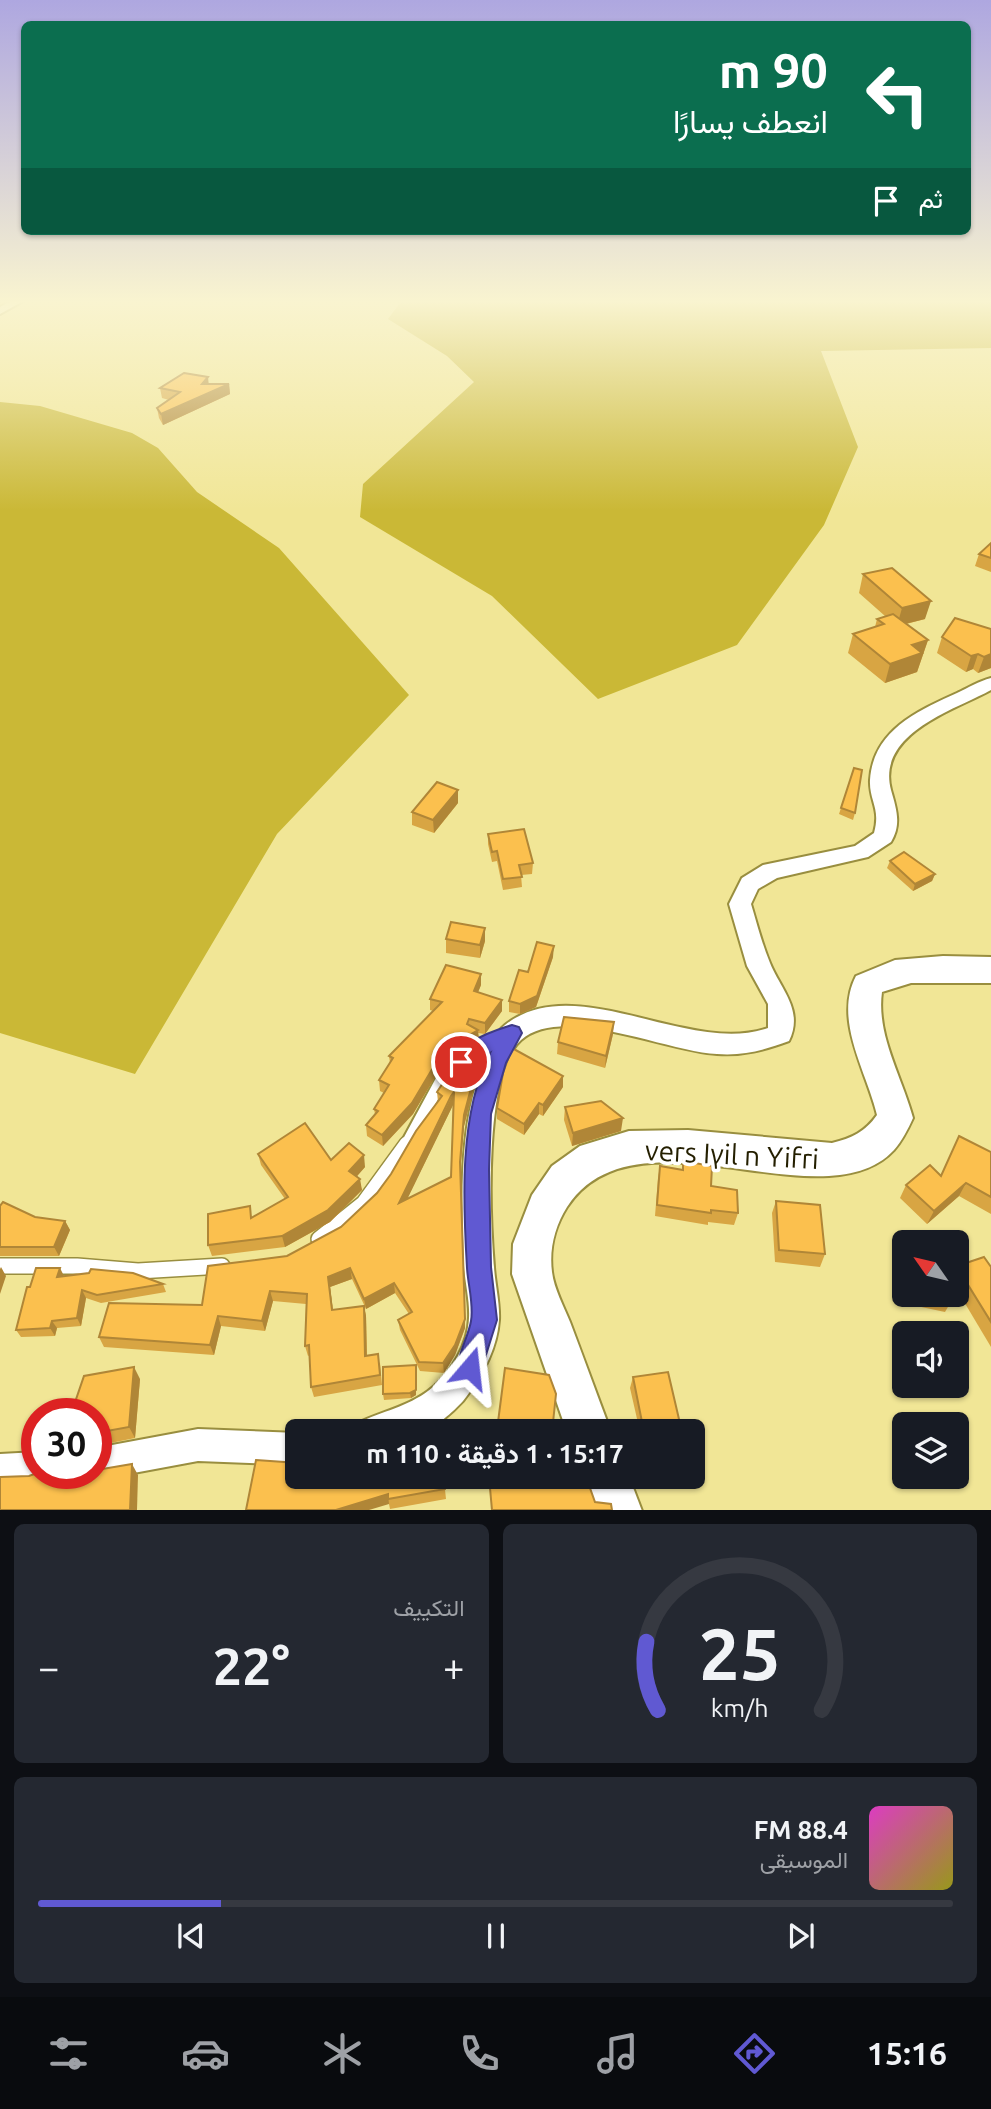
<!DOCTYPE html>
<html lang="ar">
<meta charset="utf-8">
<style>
:root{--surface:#171b24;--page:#242831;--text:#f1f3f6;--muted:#9ea1a6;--line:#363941;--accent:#6059d2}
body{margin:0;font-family:Ubuntu,Vazirmatn,sans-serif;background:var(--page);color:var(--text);direction:rtl;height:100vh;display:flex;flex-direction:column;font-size:26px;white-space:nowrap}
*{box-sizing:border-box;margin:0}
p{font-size:23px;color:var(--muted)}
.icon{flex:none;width:38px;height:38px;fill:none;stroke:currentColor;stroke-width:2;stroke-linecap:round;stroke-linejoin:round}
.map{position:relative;height:1510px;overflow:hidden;direction:ltr}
.details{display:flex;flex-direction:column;gap:14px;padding:14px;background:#0d0f14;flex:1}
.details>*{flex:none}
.guide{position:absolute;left:21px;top:21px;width:950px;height:214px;border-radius:10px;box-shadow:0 2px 5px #0004;direction:rtl;background:#0b6e4f;color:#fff;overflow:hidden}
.needle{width:46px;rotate:304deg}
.controls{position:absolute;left:892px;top:1230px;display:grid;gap:14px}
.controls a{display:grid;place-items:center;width:77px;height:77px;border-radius:10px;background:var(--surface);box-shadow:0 2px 5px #0004;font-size:35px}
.speed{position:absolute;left:21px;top:1398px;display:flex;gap:14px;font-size:35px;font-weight:700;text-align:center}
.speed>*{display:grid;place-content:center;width:91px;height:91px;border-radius:50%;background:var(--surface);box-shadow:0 2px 5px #0004;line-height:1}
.speed .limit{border:10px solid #d22;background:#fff;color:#111}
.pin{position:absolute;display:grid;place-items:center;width:60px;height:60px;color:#fff;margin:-30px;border:4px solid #fff;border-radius:50%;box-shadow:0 2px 7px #0007}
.me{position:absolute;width:77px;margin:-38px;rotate:17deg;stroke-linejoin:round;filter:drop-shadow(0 0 5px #0008)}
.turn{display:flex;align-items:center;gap:24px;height:147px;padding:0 28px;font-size:32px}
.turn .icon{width:91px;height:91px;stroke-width:2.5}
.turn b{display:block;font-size:49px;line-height:60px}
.then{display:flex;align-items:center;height:66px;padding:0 28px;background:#0003;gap:14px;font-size:26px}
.big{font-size:52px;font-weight:700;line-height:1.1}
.details .tile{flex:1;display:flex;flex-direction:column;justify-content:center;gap:10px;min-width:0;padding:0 24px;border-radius:10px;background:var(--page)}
.details .dial{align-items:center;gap:0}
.dial svg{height:182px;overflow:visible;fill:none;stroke:var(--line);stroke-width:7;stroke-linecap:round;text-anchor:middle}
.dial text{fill:var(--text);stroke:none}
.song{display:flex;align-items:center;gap:21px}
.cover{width:84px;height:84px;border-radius:10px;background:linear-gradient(135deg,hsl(310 70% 55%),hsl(60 70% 35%))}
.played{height:7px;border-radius:4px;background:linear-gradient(90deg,var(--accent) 20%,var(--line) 20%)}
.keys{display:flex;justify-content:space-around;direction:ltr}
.heat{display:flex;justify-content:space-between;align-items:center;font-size:38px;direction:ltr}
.details .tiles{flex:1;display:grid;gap:14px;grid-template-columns:1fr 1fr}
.tile:last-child{grid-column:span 2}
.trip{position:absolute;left:285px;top:1419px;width:420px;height:70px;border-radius:10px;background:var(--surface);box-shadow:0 2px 5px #0004;font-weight:700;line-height:70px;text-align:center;direction:rtl}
.tabs{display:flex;height:112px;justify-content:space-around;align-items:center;background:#090b0e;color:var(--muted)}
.tabs .icon{width:49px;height:49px}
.tabs .on{color:var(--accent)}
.tabs b{font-size:32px;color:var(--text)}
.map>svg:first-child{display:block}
</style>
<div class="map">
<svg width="991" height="1511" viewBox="0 0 991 1511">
<rect width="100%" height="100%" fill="#f1e696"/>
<g fill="#cab836">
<path d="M 403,299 L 991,299 L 991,348 L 821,351 L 858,447 L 824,525 L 737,645 L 598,699 L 492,596 L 360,517 L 363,484 L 474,382 L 447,356 L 388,319 Z"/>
<path d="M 0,402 L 40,406 L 132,433 L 158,448 L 197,492 L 279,548 L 409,695 L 277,834 L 135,1074 L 0,1033 Z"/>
</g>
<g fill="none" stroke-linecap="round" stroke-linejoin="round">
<defs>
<path id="service-far1" d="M 406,1146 L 446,1072 L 469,1055 L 502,1038"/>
<g id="service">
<path d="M 319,1239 L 364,1203 L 407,1144"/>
<path d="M 0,1266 L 77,1266 L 138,1271 L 222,1266"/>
</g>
<g id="minor">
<path d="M 14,299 L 27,299 L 0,314 L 0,307 Z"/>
<path d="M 991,678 L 991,690 C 955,710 876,733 891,790 C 896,808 902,824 891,842 L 868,857 L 777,878 L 758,889 L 751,904 C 757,924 762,944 770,963 C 781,990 804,1010 789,1041 C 764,1050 744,1056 717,1054 C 667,1052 563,1003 521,1040 C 483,1074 490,1218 494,1267 C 495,1284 500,1303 499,1320 C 497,1350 481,1378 463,1401 C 454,1411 434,1429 421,1432 C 402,1436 377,1432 357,1432 L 362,1421 C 387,1410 412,1405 433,1387 C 452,1372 468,1343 469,1318 C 470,1301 465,1283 464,1266 C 462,1204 459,1140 477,1082 C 482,1066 492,1035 505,1025 C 576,969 688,1056 768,1028 L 768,1004 L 747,966 L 729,904 L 742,878 L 763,865 L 855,846 L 874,833 C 881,808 869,801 870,780 C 873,731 917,711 957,693 C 968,688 979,681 991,678 Z"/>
<path d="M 198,1429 L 298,1433 L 298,1465 L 198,1461 L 96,1480 L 84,1474 L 96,1474 L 96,1448 Z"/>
<path d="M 37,1452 L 37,1474 L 51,1474 L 49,1480 L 37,1484 L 0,1486 L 0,1454 Z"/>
</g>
<g id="secondary">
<path d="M 943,956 L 991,957 L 991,983 L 911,983 L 882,992 C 876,1035 902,1077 913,1118 C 908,1129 902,1141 894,1150 C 824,1226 635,1102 567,1207 C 555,1226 549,1249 552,1272 C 554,1289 564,1307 570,1322 C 584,1359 597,1395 611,1432 L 567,1432 L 512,1274 L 513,1244 L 532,1195 L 552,1166 L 580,1146 L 629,1131 L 688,1130 L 832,1143 C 852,1138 865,1132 877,1115 C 867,1072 833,1020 856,976 L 895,960 Z"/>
<path d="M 583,1477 L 629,1477 L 642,1511 L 596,1511 Z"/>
</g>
</defs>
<use href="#service-far1" stroke="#998e3f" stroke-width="16"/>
<use href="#service" stroke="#998e3f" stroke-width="18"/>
<use href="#minor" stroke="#998e3f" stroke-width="4"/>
<use href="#secondary" stroke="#998e3f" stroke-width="4"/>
<use href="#service-far1" stroke="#fff" stroke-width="12"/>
<use href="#service" stroke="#fff" stroke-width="15"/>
<use href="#minor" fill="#fff" fill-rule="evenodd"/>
<use href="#secondary" fill="#fff" fill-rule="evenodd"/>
</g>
<g fill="#d8a543" fill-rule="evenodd">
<path d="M 209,384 L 229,384 L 230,394 L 163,425 L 159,418 L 157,408 L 169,400 L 162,398 L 160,388 Z"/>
<path d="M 991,543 L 991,572 L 975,566 L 979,554 Z"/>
<path d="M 863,574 L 925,619 L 906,624 L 928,640 L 917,672 L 885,683 L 848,653 L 853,634 L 875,627 L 877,619 L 885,616 L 859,593 Z"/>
<path d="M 991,629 L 991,668 L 978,673 L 973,669 L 966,672 L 937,653 L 942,637 Z"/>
<path d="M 458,803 L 434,833 L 412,825 L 412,812 Z"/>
<path d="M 841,808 L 855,813 L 853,820 L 839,814 Z"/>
<path d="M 488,834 L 533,863 L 532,874 L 521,875 L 522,887 L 503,890 L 497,861 L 492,862 L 488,844 Z"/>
<path d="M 890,861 L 935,874 L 932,881 L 913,891 L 887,868 Z"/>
<path d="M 446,939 L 485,941 L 480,958 L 446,953 Z"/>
<path d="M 553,957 L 536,1007 L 520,1014 L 509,1012 L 509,1001 L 528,972 Z"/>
<path d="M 481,974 L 481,985 L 478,992 L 502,1000 L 502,1011 L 485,1034 L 478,1033 L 479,1041 L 444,1062 L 413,1114 L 383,1146 L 367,1136 L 366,1125 L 375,1114 L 374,1109 L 384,1093 L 380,1091 L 379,1080 L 390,1063 L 389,1056 L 433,1011 L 430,1010 L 430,999 Z"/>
<path d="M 613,1034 L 605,1068 L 557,1054 L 558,1042 Z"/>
<path d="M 480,1054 L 480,1065 L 464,1126 L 460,1172 L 465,1328 L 455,1355 L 444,1373 L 420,1371 L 400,1330 L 398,1320 L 409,1314 L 395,1293 L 366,1309 L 352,1279 L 330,1287 L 333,1310 L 364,1306 L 366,1316 L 367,1356 L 380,1363 L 382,1385 L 314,1397 L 311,1387 L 310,1355 L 308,1356 L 305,1346 L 306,1304 L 273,1301 L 265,1331 L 221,1326 L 214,1355 L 104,1347 L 99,1337 L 202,1305 L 341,1227 L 377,1193 L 391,1174 L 438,1102 L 437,1092 ZM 453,1104 L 451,1177 L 407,1199 L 452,1107 Z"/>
<path d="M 563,1087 L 543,1116 L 539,1114 L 524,1135 L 497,1119 L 497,1108 Z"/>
<path d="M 565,1107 L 621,1131 L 572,1146 L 564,1120 Z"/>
<path d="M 991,1152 L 991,1214 L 959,1196 L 927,1224 L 900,1198 L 906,1185 L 941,1176 Z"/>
<path d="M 258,1154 L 331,1160 L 365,1167 L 357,1176 L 362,1190 L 330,1222 L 285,1247 L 212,1256 L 208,1245 L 253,1217 L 285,1199 L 261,1165 Z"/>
<path d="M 683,1161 L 711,1186 L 738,1213 L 734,1225 L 708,1222 L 708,1225 L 655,1216 L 658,1178 L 660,1166 L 682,1170 Z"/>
<path d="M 776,1201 L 825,1254 L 820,1267 L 775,1262 L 772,1213 Z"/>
<path d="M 0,1206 L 35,1217 L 65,1221 L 70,1230 L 59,1256 L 0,1256 Z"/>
<path d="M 957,1266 L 991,1267 L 991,1347 L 957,1290 Z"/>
<path d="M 64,1276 L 163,1284 L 166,1292 L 101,1303 L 86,1298 L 81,1326 L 57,1328 L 55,1336 L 21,1337 L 16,1330 L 30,1287 Z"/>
<path d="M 907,1295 L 952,1295 L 952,1300 L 945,1312 L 907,1304 Z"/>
<path d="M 416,1365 L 416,1395 L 411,1398 L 384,1400 L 383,1394 Z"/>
<path d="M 633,1377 L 682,1432 L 640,1432 L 630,1388 Z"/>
<path d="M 140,1379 L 135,1438 L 96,1446 L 96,1414 Z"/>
<path d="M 298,1477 L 470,1477 L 444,1480 L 446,1499 L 390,1509 L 389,1504 Z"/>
</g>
<g fill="#b08637">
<path d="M 208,377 L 209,387 L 202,384 Z"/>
<path d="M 229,384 L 230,394 L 163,425 L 161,414 Z"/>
<path d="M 931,601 L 925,619 L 897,626 L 902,608 Z"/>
<path d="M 928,640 L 917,672 L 885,683 L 890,664 L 912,645 Z"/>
<path d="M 978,654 L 973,669 L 966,672 L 971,656 Z"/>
<path d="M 991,654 L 991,668 L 978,673 L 984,657 Z"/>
<path d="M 458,790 L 458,803 L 434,833 L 433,820 Z"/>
<path d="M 935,874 L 932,881 L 913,891 L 915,884 Z"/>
<path d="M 485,928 L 485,941 L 480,958 L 480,945 Z"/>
<path d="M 554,946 L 553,957 L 536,1007 L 520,1014 L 520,1004 Z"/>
<path d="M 481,974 L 481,985 L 474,1002 L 474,991 Z"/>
<path d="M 502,1000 L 502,1011 L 485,1034 L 485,1023 Z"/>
<path d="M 614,1022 L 613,1034 L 605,1068 L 606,1056 Z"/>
<path d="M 478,1030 L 479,1041 L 444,1062 L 413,1114 L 383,1146 L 382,1135 L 443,1051 Z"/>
<path d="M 480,1054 L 480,1065 L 464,1126 L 460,1172 L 465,1328 L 455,1355 L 444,1373 L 443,1363 L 464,1115 Z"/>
<path d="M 563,1076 L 563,1087 L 543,1116 L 543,1105 Z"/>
<path d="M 454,1092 L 454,1103 L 400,1214 L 399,1203 Z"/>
<path d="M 539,1103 L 539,1114 L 524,1135 L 524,1124 Z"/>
<path d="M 623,1118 L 621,1131 L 572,1146 L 573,1133 Z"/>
<path d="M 364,1155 L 365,1167 L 351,1183 L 349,1171 Z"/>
<path d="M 360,1179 L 362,1190 L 330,1222 L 285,1247 L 282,1236 Z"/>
<path d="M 966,1183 L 959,1196 L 927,1224 L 934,1211 Z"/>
<path d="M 65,1221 L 70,1230 L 59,1256 L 54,1247 Z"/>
<path d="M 1,1267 L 6,1276 L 0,1294 L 0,1269 Z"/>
<path d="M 60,1268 L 64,1276 L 57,1277 Z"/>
<path d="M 350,1268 L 352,1279 L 330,1287 L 334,1320 L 328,1277 Z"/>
<path d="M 394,1283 L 395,1293 L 366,1309 L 364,1299 Z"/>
<path d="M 82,1290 L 86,1298 L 81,1326 L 77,1318 Z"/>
<path d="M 270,1291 L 273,1301 L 265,1331 L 262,1321 Z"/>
<path d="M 364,1306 L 366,1316 L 367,1366 L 365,1356 Z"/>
<path d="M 218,1316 L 221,1326 L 214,1355 L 210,1345 Z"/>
<path d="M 52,1321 L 57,1328 L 55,1336 L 50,1328 Z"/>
<path d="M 416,1365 L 416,1395 L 411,1398 L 410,1393 Z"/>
<path d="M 134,1367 L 140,1379 L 135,1438 L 129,1427 Z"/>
<path d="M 132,1464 L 138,1475 L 137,1510 L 130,1510 Z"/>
<path d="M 388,1494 L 389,1504 L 369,1510 L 336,1510 Z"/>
</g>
<g fill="#fbc04e" stroke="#b08637" stroke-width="2" fill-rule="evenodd">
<path d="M 184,373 L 208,377 L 202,384 L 229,384 L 161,414 L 157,408 L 180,392 L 160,388 Z"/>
<path d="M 991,543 L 991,558 L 979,554 Z"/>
<path d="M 892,568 L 931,601 L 902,608 L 863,574 Z"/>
<path d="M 893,614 L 928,640 L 912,645 L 922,653 L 890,664 L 853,634 L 884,624 L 877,619 Z"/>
<path d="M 955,618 L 991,629 L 991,654 L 984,657 L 978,654 L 971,656 L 942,637 Z"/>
<path d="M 854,768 L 862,770 L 855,813 L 841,808 Z"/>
<path d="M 437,782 L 458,790 L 433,820 L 412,812 Z"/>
<path d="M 524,829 L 533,863 L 519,865 L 522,877 L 503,879 L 497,851 L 492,852 L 488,834 Z"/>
<path d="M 904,852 L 935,874 L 915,884 L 890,861 Z"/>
<path d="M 451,922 L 485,928 L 480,945 L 446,939 Z"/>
<path d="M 537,942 L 554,946 L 537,996 L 520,1004 L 509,1001 L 519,970 L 528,972 Z"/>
<path d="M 446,965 L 481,974 L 474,991 L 502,1000 L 485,1023 L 469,1019 L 467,1024 L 478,1030 L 443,1051 L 412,1103 L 382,1135 L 366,1125 L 378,1111 L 374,1109 L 389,1085 L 379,1080 L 393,1058 L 389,1056 L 442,1002 L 430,999 Z"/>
<path d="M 564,1017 L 614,1022 L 606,1056 L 558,1042 Z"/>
<path d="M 512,1048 L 563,1076 L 543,1105 L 539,1103 L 524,1124 L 497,1108 L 503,1073 Z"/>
<path d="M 476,1052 L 480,1054 L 464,1115 L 460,1162 L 465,1319 L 455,1345 L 443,1363 L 419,1362 L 398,1320 L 412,1312 L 394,1283 L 364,1299 L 350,1268 L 328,1277 L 332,1310 L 364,1306 L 365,1356 L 378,1354 L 380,1375 L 311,1387 L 309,1345 L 305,1346 L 307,1294 L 270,1291 L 262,1321 L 218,1316 L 210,1345 L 99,1337 L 109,1303 L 202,1305 L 208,1266 L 287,1256 L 341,1227 L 377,1193 L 391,1174 L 416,1131 L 442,1096 L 437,1092 L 456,1063 ZM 454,1092 L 451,1177 L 399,1203 L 451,1096 Z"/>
<path d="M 601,1101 L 623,1118 L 573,1133 L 565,1107 Z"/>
<path d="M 305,1123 L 331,1160 L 349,1143 L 364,1155 L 349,1171 L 360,1179 L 328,1210 L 282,1236 L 208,1245 L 208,1214 L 250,1206 L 251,1218 L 288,1197 L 258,1154 Z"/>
<path d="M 959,1136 L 991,1152 L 991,1197 L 966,1183 L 934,1211 L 906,1185 L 930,1165 L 941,1176 Z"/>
<path d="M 683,1161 L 712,1166 L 711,1186 L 737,1190 L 738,1213 L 711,1210 L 711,1213 L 657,1205 L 660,1166 L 683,1170 Z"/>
<path d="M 776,1201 L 820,1205 L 825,1254 L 779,1250 Z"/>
<path d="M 3,1202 L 35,1217 L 65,1221 L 54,1247 L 0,1247 L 0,1206 Z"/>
<path d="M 911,1240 L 924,1242 L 911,1242 Z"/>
<path d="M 984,1257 L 991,1267 L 991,1322 L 957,1267 L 957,1266 Z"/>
<path d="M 36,1268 L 60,1268 L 57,1277 L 89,1273 L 91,1269 L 133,1273 L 163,1284 L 97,1295 L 82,1290 L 77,1318 L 52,1321 L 50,1328 L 16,1330 L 27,1287 L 30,1287 Z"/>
<path d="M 927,1295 L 952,1295 L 952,1300 Z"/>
<path d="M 416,1365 L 416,1390 L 410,1393 L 383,1394 L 383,1367 Z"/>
<path d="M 134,1367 L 129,1427 L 96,1433 L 96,1414 L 71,1414 L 84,1376 Z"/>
<path d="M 505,1368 L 549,1375 L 556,1394 L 552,1432 L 484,1432 L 497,1430 Z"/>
<path d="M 668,1372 L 682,1432 L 644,1432 L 633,1377 Z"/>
<path d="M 256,1460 L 298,1463 L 298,1477 L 444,1477 L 445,1489 L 388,1499 L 388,1494 L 336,1510 L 246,1510 Z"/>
<path d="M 132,1464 L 130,1510 L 0,1510 L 0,1477 L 29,1476 L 37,1473 L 96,1474 L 96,1470 Z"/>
<path d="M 489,1477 L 586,1477 L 595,1502 L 611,1504 L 612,1510 L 492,1510 Z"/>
</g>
<linearGradient id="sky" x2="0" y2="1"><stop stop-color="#aea7e0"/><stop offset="0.59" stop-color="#f9f4d0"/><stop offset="1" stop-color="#f9f4d0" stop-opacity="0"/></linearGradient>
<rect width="991" height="511" fill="url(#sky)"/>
<path fill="#6059d2" stroke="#3e3a88" stroke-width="2" d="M 512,1025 L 519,1027 L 522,1033 L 506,1063 L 491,1114 L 489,1170 L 491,1267 L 497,1320 L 479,1377 L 470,1381 L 461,1377 C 453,1359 468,1340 471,1321 C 474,1305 468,1285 467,1268 C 463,1201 459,1114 490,1053 L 461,1071 L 454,1068 L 451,1062 C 460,1043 492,1031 512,1025 Z"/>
<g text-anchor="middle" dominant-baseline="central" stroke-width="7" stroke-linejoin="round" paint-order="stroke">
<g font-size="28" fill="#241f00" stroke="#fff">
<text transform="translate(732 1154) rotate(3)">vers Iγil n Yifri</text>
</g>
</g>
</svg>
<div class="controls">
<a><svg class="needle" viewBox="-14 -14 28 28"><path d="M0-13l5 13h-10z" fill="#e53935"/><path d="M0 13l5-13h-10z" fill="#9ea1a6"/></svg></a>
<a><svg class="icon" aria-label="sound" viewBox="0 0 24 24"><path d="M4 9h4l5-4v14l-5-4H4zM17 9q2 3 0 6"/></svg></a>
<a><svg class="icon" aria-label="layers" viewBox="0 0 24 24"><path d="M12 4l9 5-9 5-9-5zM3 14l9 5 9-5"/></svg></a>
</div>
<div class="speed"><div class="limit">30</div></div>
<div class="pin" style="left:461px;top:1062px;background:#d93025"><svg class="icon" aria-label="arrive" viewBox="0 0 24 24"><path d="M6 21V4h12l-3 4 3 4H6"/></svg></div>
<svg class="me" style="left:470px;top:1368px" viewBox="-20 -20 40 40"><path d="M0-17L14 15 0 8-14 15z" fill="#6059d2" stroke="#fff" stroke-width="4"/></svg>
<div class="trip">15:17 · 1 دقيقة · 110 m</div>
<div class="guide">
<div class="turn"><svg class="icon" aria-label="left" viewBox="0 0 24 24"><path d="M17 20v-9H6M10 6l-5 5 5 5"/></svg><div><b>90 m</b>انعطف يسارًا</div></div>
<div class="then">ثم<svg class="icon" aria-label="arrive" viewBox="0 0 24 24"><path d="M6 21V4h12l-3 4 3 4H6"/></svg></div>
</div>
</div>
<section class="details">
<div class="tiles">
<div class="tile dial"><svg viewBox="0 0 100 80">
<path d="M14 69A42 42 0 1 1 86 69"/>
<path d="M14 69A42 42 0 0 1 9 39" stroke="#6059d2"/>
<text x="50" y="56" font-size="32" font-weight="700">25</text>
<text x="50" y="72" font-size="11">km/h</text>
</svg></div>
<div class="tile"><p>التكييف</p>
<div class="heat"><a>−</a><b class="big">22°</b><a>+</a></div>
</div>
<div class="tile">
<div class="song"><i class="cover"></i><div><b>88.4 FM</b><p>الموسيقى</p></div></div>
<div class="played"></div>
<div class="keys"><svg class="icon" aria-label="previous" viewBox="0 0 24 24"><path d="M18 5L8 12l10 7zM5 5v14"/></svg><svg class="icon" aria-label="pause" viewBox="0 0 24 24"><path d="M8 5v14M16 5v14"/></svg><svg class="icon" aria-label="next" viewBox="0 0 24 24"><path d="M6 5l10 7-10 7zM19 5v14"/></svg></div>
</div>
</div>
</section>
<nav class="tabs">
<b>15:16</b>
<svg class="icon on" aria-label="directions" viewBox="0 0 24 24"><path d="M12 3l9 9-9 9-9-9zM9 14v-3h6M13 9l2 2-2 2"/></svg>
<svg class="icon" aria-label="music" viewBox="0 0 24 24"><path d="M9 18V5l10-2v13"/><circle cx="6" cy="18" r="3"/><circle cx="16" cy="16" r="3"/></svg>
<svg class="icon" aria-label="phone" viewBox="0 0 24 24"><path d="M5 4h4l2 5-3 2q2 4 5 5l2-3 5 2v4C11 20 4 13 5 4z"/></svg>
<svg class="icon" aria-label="climate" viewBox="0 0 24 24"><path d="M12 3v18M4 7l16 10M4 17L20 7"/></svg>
<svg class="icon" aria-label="car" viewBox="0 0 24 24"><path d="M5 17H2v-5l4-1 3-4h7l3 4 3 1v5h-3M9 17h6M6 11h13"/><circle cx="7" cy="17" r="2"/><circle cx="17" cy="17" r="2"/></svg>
<svg class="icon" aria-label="filters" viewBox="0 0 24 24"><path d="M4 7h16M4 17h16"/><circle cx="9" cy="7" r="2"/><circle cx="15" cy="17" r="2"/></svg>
</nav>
